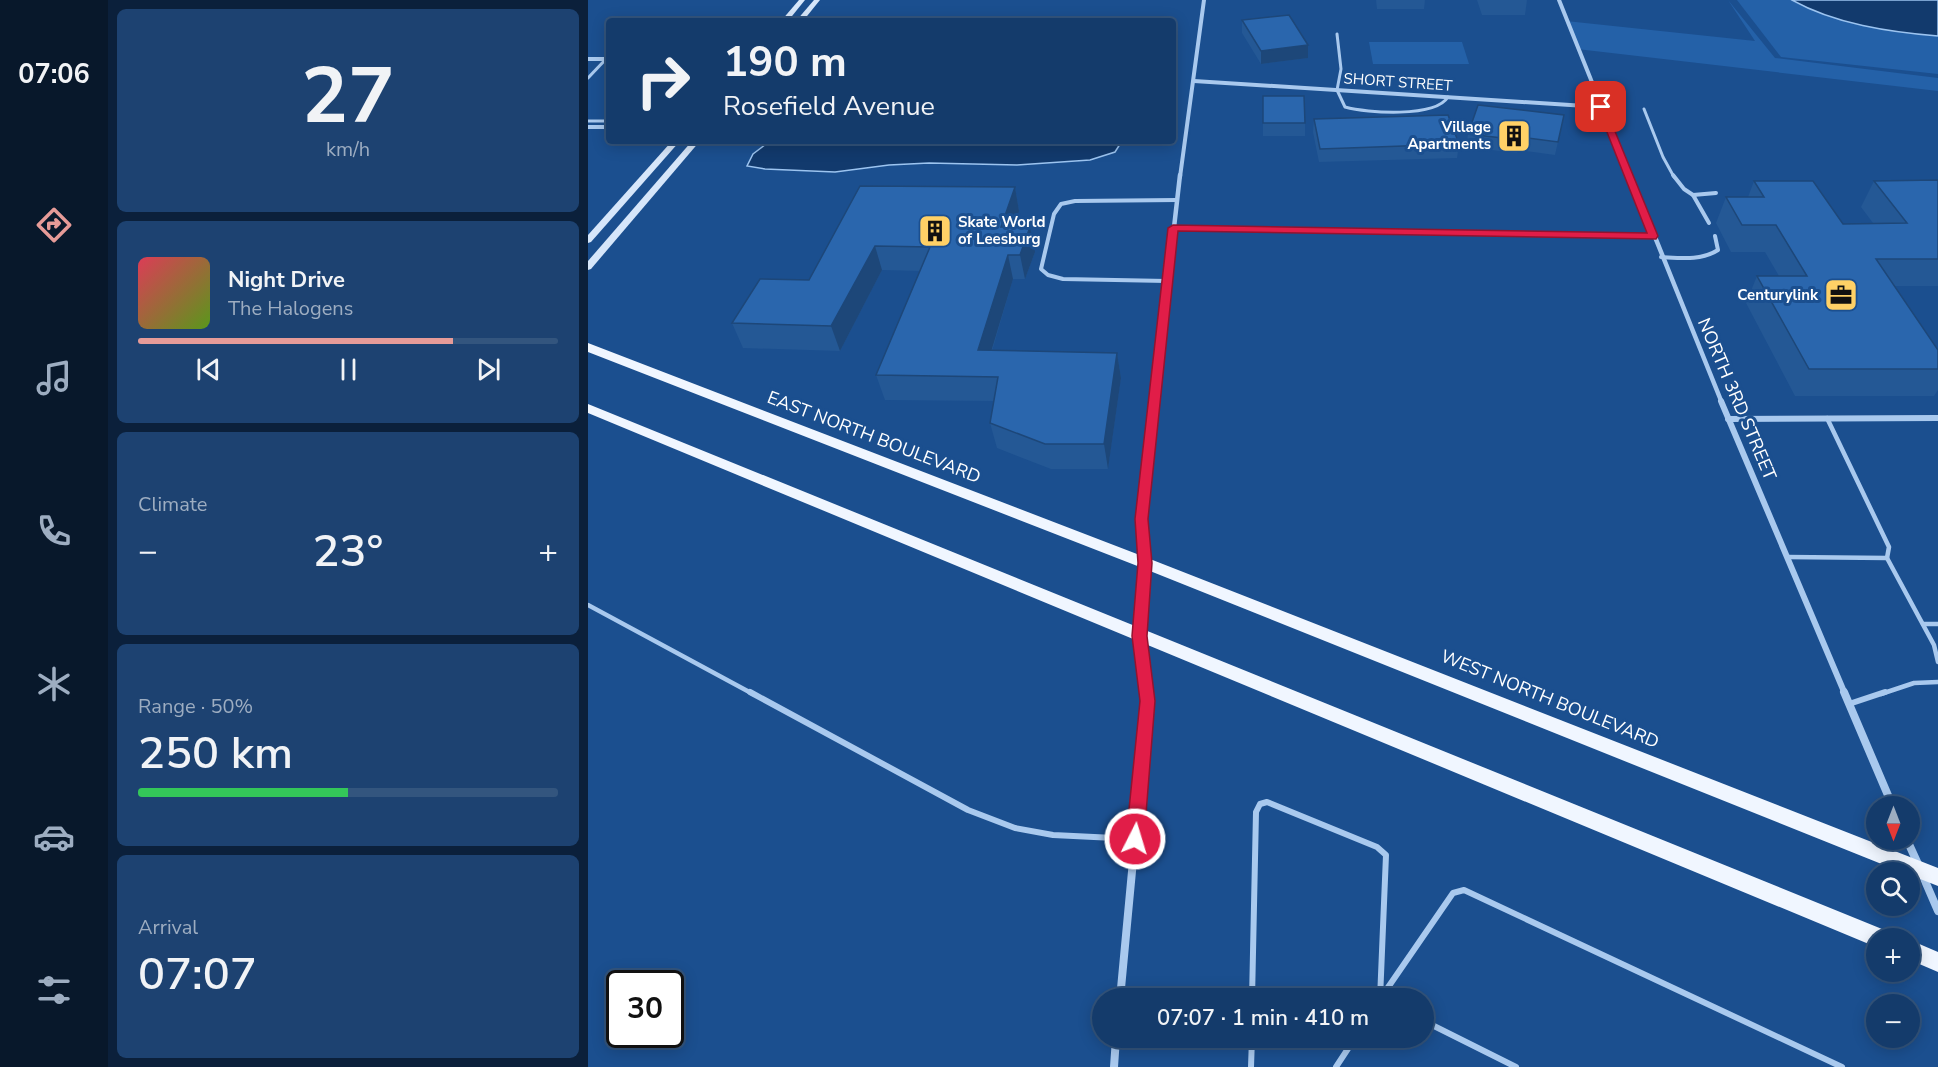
<!DOCTYPE html>
<meta charset="utf-8">
<style>
:root{--surface:#143b6b;--page:#1d4271;--text:#f1f3f6;--muted:#9dadc1;--line:#33557e;--accent:#e69b98}
body{margin:0;font-family:"Nunito Sans",sans-serif;background:var(--page);color:var(--text);height:100vh;display:flex;flex-direction:column;font-size:22px;white-space:nowrap}
*{box-sizing:border-box;margin:0}
p{font-size:20px;color:var(--muted)}
.icon{flex:none;width:33px;height:33px;fill:none;stroke:currentColor;stroke-width:2;stroke-linecap:round;stroke-linejoin:round}
.map{position:relative;flex:1;overflow:hidden}
.panel{display:flex;flex-direction:column;gap:9px;padding:9px;background:#0b203b;width:480px}
.panel>*{flex:none}
.guide{position:absolute;left:18px;top:18px;width:570px;height:126px;border-radius:6px;box-shadow:0 3px 15px #0003,0 0 0 2px var(--line);background:#143b6b;color:var(--text);overflow:hidden}
.needle{width:39px;rotate:180deg}
.tools{position:absolute;left:1278px;top:796px;display:grid;gap:12px}
.tools a{display:grid;place-items:center;width:54px;height:54px;border-radius:50%;background:var(--surface);box-shadow:0 3px 15px #0003,0 0 0 2px var(--line);font-size:30px}
.speed{position:absolute;left:18px;top:970px;display:flex;gap:12px;font-size:30px;font-weight:700;text-align:center}
.speed>*{display:grid;place-content:center;width:78px;height:78px;border-radius:50%;background:var(--surface);box-shadow:0 3px 15px #0003,0 0 0 2px var(--line);line-height:1}
.speed .limit{border:3px solid #111;border-radius:9px;background:#fff;color:#111}
.pin{position:absolute;display:grid;place-items:center;width:51px;height:51px;color:#fff;margin:-26px;border-radius:12px;box-shadow:0 3px 9px #0006}
.me{position:absolute;width:66px;margin:-33px;rotate:5deg;stroke-linejoin:round;filter:drop-shadow(0 0 4px #0008)}
.turn{display:flex;align-items:center;gap:21px;height:126px;padding:0 18px;font-size:27px}
.turn .icon{width:78px;height:78px;stroke-width:2.5}
.turn b{display:block;font-size:42px;line-height:51px}
.big{font-size:45px;font-weight:600;line-height:1.1}
.panel .widget{flex:1;display:flex;flex-direction:column;justify-content:center;gap:9px;min-width:0;padding:0 21px;border-radius:9px;background:var(--page)}
.panel .dial{align-items:center;gap:0}
.dial b{font-size:78px;line-height:1}
.song{display:flex;align-items:center;gap:18px}
.cover{width:72px;height:72px;border-radius:9px;background:linear-gradient(135deg,hsl(350 70% 55%),hsl(90 70% 35%))}
.played{height:6px;border-radius:3px;background:linear-gradient(90deg,var(--accent) 75%,var(--line) 75%)}
.keys{display:flex;justify-content:space-around;direction:ltr}
.heat{display:flex;justify-content:space-between;align-items:center;font-size:33px;direction:ltr}
.charge{height:9px;border-radius:4px;background:linear-gradient(90deg,#34c759 50%,var(--line) 0)}
.trip{position:absolute;left:504px;top:988px;width:342px;height:60px;border-radius:30px;background:var(--surface);box-shadow:0 3px 15px #0003,0 0 0 2px var(--line);font-weight:600;line-height:60px;text-align:center}
main{display:flex;flex:1;min-height:0}
.menu{display:flex;flex-direction:column;width:108px;justify-content:space-around;align-items:center;background:#08182b;color:var(--muted)}
.menu .icon{width:42px;height:42px}
.menu .active{color:var(--accent)}
.menu b{font-size:27px;color:var(--text)}
.map>svg:first-child{display:block}
</style>
<main>
<nav class="menu">
<b>07:06</b>
<svg class="icon active" aria-label="directions" viewBox="0 0 24 24"><path d="M12 3l9 9-9 9-9-9zM9 14v-3h6M13 9l2 2-2 2"/></svg>
<svg class="icon" aria-label="music" viewBox="0 0 24 24"><path d="M9 18V5l10-2v13"/><circle cx="6" cy="18" r="3"/><circle cx="16" cy="16" r="3"/></svg>
<svg class="icon" aria-label="phone" viewBox="0 0 24 24"><path d="M5 4h4l2 5-3 2q2 4 5 5l2-3 5 2v4C11 20 4 13 5 4z"/></svg>
<svg class="icon" aria-label="climate" viewBox="0 0 24 24"><path d="M12 3v18M4 7l16 10M4 17L20 7"/></svg>
<svg class="icon" aria-label="car" viewBox="0 0 24 24"><path d="M5 17H2v-5l4-1 3-4h7l3 4 3 1v5h-3M9 17h6M6 11h13"/><circle cx="7" cy="17" r="2"/><circle cx="17" cy="17" r="2"/></svg>
<svg class="icon" aria-label="filters" viewBox="0 0 24 24"><path d="M4 7h16M4 17h16"/><circle cx="9" cy="7" r="2"/><circle cx="15" cy="17" r="2"/></svg>
</nav>
<section class="panel">
<div class="widget dial"><b>27</b><p>km/h</p></div>
<div class="widget">
<div class="song"><i class="cover"></i><div><b>Night Drive</b><p>The Halogens</p></div></div>
<div class="played"></div>
<div class="keys"><svg class="icon" aria-label="previous" viewBox="0 0 24 24"><path d="M18 5L8 12l10 7zM5 5v14"/></svg><svg class="icon" aria-label="pause" viewBox="0 0 24 24"><path d="M8 5v14M16 5v14"/></svg><svg class="icon" aria-label="next" viewBox="0 0 24 24"><path d="M6 5l10 7-10 7zM19 5v14"/></svg></div>
</div>
<div class="widget"><p>Climate</p>
<div class="heat"><a>−</a><b class="big">23°</b><a>+</a></div>
</div>
<div class="widget"><p>Range · 50%</p><b class="big">250 km</b><div class="charge"></div></div>
<div class="widget"><p>Arrival</p><b class="big">07:07</b></div>
</section>
<div class="map">
<svg width="1350" height="1067" viewBox="0 0 1350 1067">
<rect width="100%" height="100%" fill="#1b4f8f"/>
<g fill="#2461a8">
<path d="M 1140,0 L 1187,58 L 1350,78 L 1350,91 L 989,49 L 978,21 L 1167,41 Z"/>
<path d="M 1149,0 L 1350,0 L 1350,74 L 1193,57 Z"/>
<path d="M 781,42 L 874,42 L 881,64 L 785,64 Z"/>
</g>
<g fill="#123a6d" stroke="#9cc4f0" stroke-width="1.5">
<path d="M 1204,0 L 1350,0 L 1350,36 C 1301,32 1247,24 1204,0 Z"/>
<path d="M 182,141 L 534,141 L 527,152 L 502,160 L 429,165 L 341,163 L 301,165 L 247,172 L 177,169 L 159,166 L 165,154 Z"/>
</g>
<g fill="none" stroke-linecap="round" stroke-linejoin="round">
<g stroke="#a9c9ee" stroke-width="3">
<path d="M 749,34 L 753,69 L 749,90 L 757,107 C 779,113 847,118 860,97"/>
<path d="M 0,78 L 18,59"/>
<path d="M 1056,109 L 1075,157 L 1086,177"/>
<path d="M 0,121 L 21,121"/>
</g>
<g stroke="#a9c9ee" stroke-width="4">
<path d="M 1085,175 L 1096,189 L 1105,195"/>
<path d="M 1121,223 L 1105,195 L 1128,193"/>
<path d="M 1073,257 C 1092,258 1113,261 1130,250 L 1127,236"/>
<path d="M 579,281 L 475,279 L 460,275 L 453,269 L 466,214 L 473,204 L 487,201 L 589,200"/>
</g>
<g stroke="#a9c9ee" stroke-width="4.5">
<path d="M 1199,557 L 1299,558 L 1301,547 L 1239,418"/>
<path d="M 1299,558 L 1346,645 L 1350,662"/>
<path d="M 0,605 L 165,694"/>
<path d="M 1335,624 L 1350,624"/>
<path d="M 1293,694 L 1326,683 L 1350,682"/>
</g>
<g stroke="#a9c9ee" stroke-width="6">
<path d="M 162,692 L 380,810 L 427,828 L 465,835 L 547,839"/>
<path d="M 1261,704 L 1297,692"/>
<path d="M 664,999 L 668,812 L 672,804 L 679,802 L 789,847 L 798,855 L 792,999"/>
<path d="M 792,999 L 865,893 L 876,890 L 1254,1067"/>
<path d="M 836,1021 L 928,1067"/>
<path d="M 663,1067 L 664,1038"/>
<path d="M 748,1067 L 767,1038"/>
</g>
<g stroke="#a9c9ee" stroke-width="4">
<path d="M 971,0 L 1042,177"/>
<path d="M 0,59 L 21,59"/>
<path d="M 606,81 L 1013,107"/>
<path d="M 0,127 L 21,127"/>
<path d="M 592,177 L 616,0"/>
</g>
<g stroke="#a9c9ee" stroke-width="4.5">
<path d="M 1042,175 L 1134,403"/>
<path d="M 585,228 L 1065,236"/>
<path d="M 566,403 L 592,175"/>
</g>
<g stroke="#a9c9ee" stroke-width="6">
<path d="M 1133,401 L 1257,694"/>
<path d="M 1140,419 L 1350,418"/>
<path d="M 559,694 L 552,636 L 557,563 L 554,519 L 567,401"/>
</g>
<g stroke="#a9c9ee" stroke-width="8">
<path d="M 1256,692 L 1305,807"/>
<path d="M 1319,840 L 1330,864"/>
<path d="M 1334,874 L 1350,911"/>
<path d="M 532,999 L 560,701 L 559,692"/>
<path d="M 526,1067 L 528,1038"/>
</g>
<g fill="#d6e6fa" fill-rule="evenodd">
<path d="M 211,0 L 217,0 L 200,21 L 193,21 Z"/>
<path d="M 226,0 L 232,0 L 215,21 L 208,21 Z"/>
<path d="M 84,141 L 92,141 L 3,242 L 0,243 L 0,235 Z"/>
<path d="M 104,141 L 112,141 L 3,269 L 0,270 L 0,261 Z"/>
</g>
<g fill="#f0f6ff" fill-rule="evenodd">
<path d="M 0,343 L 562,559 L 1350,868 L 1350,886 L 1322,875 L 1322,873 L 1316,873 L 552,567 L 0,352 Z"/>
<path d="M 0,404 L 1294,929 L 1301,932 L 1304,939 L 1288,939 L 1288,947 L 0,413 Z"/>
<path d="M 1322,940 L 1350,952 L 1350,972 L 1322,960 Z"/>
</g>
</g>
<g fill="#245895">
<path d="M 788,0 L 837,0 L 836,9 L 789,9 Z"/>
<path d="M 889,0 L 939,0 L 937,15 L 894,15 Z"/>
<path d="M 654,20 L 720,58 L 673,64 L 654,33 Z"/>
<path d="M 675,96 L 717,123 L 717,136 L 675,136 Z"/>
<path d="M 976,115 L 967,155 L 930,150 L 929,153 L 878,147 L 880,134 Z"/>
<path d="M 726,119 L 871,144 L 869,158 L 731,162 L 725,132 Z"/>
<path d="M 1350,180 L 1350,286 L 1306,286 L 1350,350 L 1350,390 L 1346,396 L 1207,396 L 1158,303 L 1169,276 L 1191,276 L 1177,252 L 1143,252 L 1128,223 L 1138,197 L 1160,197 L 1166,181 L 1255,224 L 1285,223 L 1273,207 L 1286,181 Z"/>
<path d="M 272,186 L 427,187 L 431,211 L 426,227 L 447,252 L 437,279 L 425,279 L 404,351 L 529,353 L 533,378 L 520,469 L 463,469 L 409,448 L 402,423 L 406,401 L 297,400 L 288,375 L 332,271 L 294,270 L 252,351 L 155,348 L 144,323 L 221,280 Z"/>
</g>
<g fill="#1d4779">
<path d="M 720,45 L 720,58 L 673,64 L 673,51 Z"/>
<path d="M 427,187 L 431,211 L 418,252 L 413,227 Z"/>
<path d="M 442,227 L 447,252 L 437,279 L 432,255 Z"/>
<path d="M 287,246 L 294,270 L 252,351 L 243,326 Z"/>
<path d="M 420,255 L 425,279 L 396,375 L 390,350 Z"/>
<path d="M 529,353 L 533,378 L 520,469 L 516,444 Z"/>
</g>
<g fill="#2a66ad" stroke="#1d4779" stroke-width="1.5">
<path d="M 701,15 L 720,45 L 673,51 L 654,20 Z"/>
<path d="M 675,96 L 716,96 L 717,123 L 675,123 Z"/>
<path d="M 890,105 L 976,115 L 970,142 L 933,137 L 932,140 L 880,134 Z"/>
<path d="M 860,115 L 871,144 L 732,149 L 726,119 Z"/>
<path d="M 1350,180 L 1350,259 L 1288,259 L 1350,350 L 1350,369 L 1221,369 L 1169,276 L 1219,276 L 1188,225 L 1154,225 L 1138,197 L 1176,197 L 1166,181 L 1225,181 L 1255,224 L 1319,223 L 1286,181 Z"/>
<path d="M 272,186 L 427,187 L 413,227 L 442,227 L 432,255 L 420,255 L 390,350 L 529,353 L 516,444 L 457,444 L 402,423 L 410,377 L 288,375 L 342,247 L 287,246 L 243,326 L 144,323 L 172,279 L 221,280 Z"/>
</g>
<path fill="#e11d48" stroke="#92132f" stroke-width="1.5" d="M 1013,104 L 1017,107 L 1070,236 L 1068,239 L 590,231 L 560,519 L 564,563 L 559,636 L 567,701 L 556,839 L 553,845 L 547,847 L 541,845 L 538,839 L 552,701 L 544,636 L 550,563 L 547,519 L 580,228 L 585,225 L 1059,233 L 1009,107 Z"/>
<defs>
<symbol id="building-square" viewBox="-11 -11 22 22"><rect x="-9" y="-9" width="18" height="18" rx="4" fill="#ffd166" stroke="#1b4f8f"/><path d="M-4-6H4V6H1V3H-1V6H-4ZM-2.5-4.3h1.7v1.8h-1.7ZM.8-4.3h1.7v1.8H.8ZM-2.5-1h1.7V.8h-1.7ZM.8-1h1.7V.8H.8Z" fill="#111"/></symbol>
<symbol id="office-square" viewBox="-11 -11 22 22"><rect x="-9" y="-9" width="18" height="18" rx="4" fill="#ffd166" stroke="#1b4f8f"/><path d="M-6-3h4V-5.5h4V-3h4V5H-6ZM-1-4.5V-3h2v-1.5ZM-6 0V1H6V0Z" fill="#111"/></symbol>
</defs>
<g fill-rule="evenodd">
<use href="#building-square" x="907" y="117" width="38" height="38"/>
<use href="#building-square" x="328" y="212" width="38" height="38"/>
<use href="#office-square" x="1234" y="276" width="38" height="38"/>
</g>
<g text-anchor="middle" dominant-baseline="central" stroke-width="6" stroke-linejoin="round" paint-order="stroke">
<g font-size="15" fill="#fff" stroke="#1b4f8f">
<text transform="translate(810 82) rotate(4)">SHORT STREET</text>
</g>
<g font-size="15" font-weight="bold" fill="#fff" stroke="#1b4f8f" text-anchor="end">
<text x="903" y="127">Village<tspan x="903" dy="17">Apartments</tspan></text>
<text x="370" y="222" text-anchor="start">Skate World<tspan x="370" dy="17">of Leesburg</tspan></text>
<text x="1230" y="295">Centurylink</text>
</g>
<g font-size="18" fill="#fff" stroke="#1b4f8f">
<text transform="translate(1149 399) rotate(67)">NORTH 3RD STREET</text>
<text transform="translate(286 437) rotate(21)">EAST NORTH BOULEVARD</text>
<text transform="translate(962 699) rotate(22)">WEST NORTH BOULEVARD</text>
</g>
</g>
</svg>
<div class="tools">
<a><svg class="needle" viewBox="-14 -14 28 28"><path d="M0-13l5 13h-10z" fill="#e53935"/><path d="M0 13l5-13h-10z" fill="#9dadc1"/></svg></a>
<a><svg class="icon" aria-label="search" viewBox="0 0 24 24"><circle cx="10" cy="10" r="6"/><path d="M15 15l6 6"/></svg></a>
<a>+</a>
<a>−</a>
</div>
<div class="speed"><div class="limit">30</div></div>
<div class="pin" style="left:1013px;top:107px;background:#d93025"><svg class="icon" aria-label="arrive" viewBox="0 0 24 24"><path d="M6 21V4h12l-3 4 3 4H6"/></svg></div>
<svg class="me" style="left:547px;top:839px" viewBox="-20 -20 40 40"><circle r="17" fill="#e11d48" stroke="#fff" stroke-width="3"/><path d="M0-11L8 9 0 5-8 9z" fill="#fff"/></svg>
<div class="trip">07:07 · 1 min · 410 m</div>
<div class="guide">
<div class="turn"><svg class="icon" aria-label="right" viewBox="0 0 24 24"><path d="M7 20v-9h11M14 6l5 5-5 5"/></svg><div><b>190 m</b>Rosefield Avenue</div></div>
</div>
</div>
</main>
